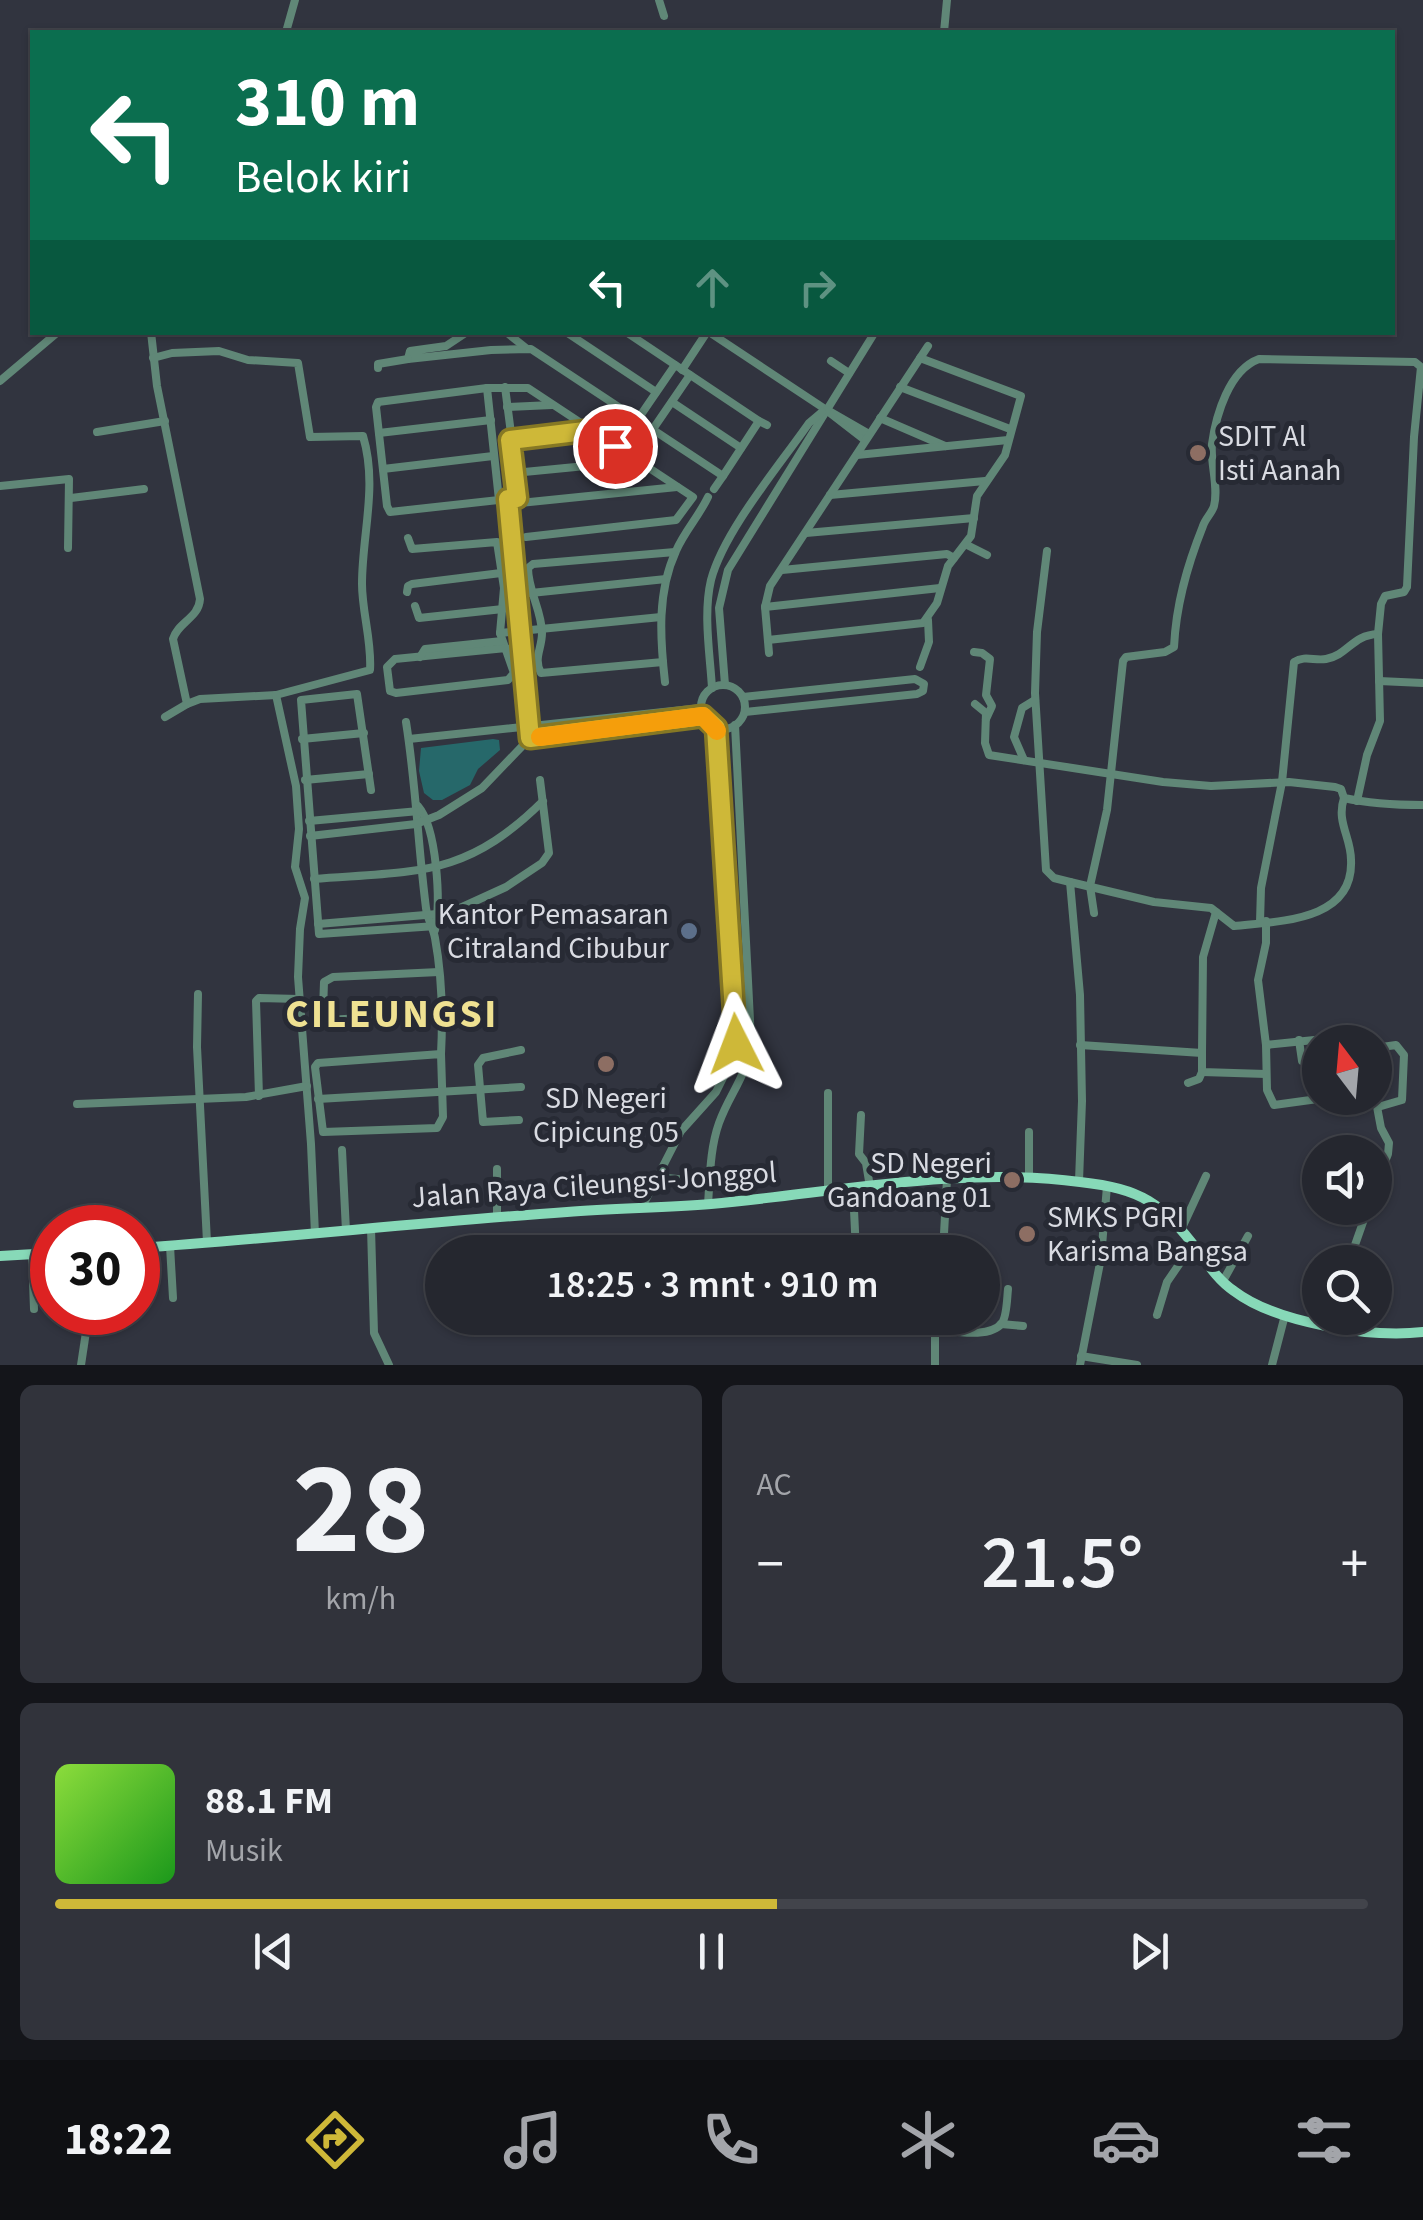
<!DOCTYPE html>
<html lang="id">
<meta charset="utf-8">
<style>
:root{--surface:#25272f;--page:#31333b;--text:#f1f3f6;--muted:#a3a5aa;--line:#42444b;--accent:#ceb838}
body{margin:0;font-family:"Source Sans 3",sans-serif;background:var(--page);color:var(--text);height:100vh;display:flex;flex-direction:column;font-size:38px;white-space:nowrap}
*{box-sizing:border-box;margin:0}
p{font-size:32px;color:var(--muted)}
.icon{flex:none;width:55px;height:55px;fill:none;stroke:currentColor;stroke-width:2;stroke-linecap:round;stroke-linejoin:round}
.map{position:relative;height:1365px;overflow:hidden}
.drawer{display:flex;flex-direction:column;gap:20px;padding:20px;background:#14151a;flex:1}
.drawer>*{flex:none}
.guide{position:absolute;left:30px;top:30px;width:1365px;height:305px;border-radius:0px;box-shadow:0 2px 8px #0004,0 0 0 2px var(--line);background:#0b6e4f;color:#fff;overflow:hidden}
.needle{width:65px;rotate:344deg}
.tools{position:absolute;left:1302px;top:1025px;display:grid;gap:20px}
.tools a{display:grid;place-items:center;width:90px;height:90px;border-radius:50%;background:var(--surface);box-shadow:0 2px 8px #0004,0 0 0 2px var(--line);font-size:50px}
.speed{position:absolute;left:30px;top:1205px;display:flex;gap:20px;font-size:50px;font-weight:700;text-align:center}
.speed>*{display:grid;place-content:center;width:130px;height:130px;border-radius:50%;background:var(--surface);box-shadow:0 2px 8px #0004,0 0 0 2px var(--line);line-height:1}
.speed .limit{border:15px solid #d22;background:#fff;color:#111}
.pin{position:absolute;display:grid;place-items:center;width:85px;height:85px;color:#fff;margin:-42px;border:5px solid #fff;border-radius:50%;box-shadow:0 2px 10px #0007}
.me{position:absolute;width:110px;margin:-55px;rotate:357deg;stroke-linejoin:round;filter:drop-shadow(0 0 8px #0008)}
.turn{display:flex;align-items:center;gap:35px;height:210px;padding:0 40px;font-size:45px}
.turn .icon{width:130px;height:130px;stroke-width:2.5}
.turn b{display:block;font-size:70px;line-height:85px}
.lanes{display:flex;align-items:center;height:95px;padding:0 40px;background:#0003;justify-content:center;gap:50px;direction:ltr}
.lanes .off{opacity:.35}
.big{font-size:75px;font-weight:600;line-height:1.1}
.drawer .card{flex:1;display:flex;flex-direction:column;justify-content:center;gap:15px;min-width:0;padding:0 35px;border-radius:15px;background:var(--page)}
.drawer .dial{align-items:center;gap:0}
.dial b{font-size:130px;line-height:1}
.song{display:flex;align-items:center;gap:30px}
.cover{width:120px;height:120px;border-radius:15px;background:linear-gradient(135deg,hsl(90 70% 55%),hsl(120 70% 35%))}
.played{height:10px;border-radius:5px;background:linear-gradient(90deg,var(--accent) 55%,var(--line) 55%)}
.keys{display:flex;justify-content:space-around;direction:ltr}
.heat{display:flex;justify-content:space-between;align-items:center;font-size:55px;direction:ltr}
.drawer .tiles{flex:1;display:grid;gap:20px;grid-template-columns:1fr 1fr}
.card:last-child{grid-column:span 2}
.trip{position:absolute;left:425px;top:1235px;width:575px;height:100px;border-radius:50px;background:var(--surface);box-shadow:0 2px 8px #0004,0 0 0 2px var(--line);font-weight:600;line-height:100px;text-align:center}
.tab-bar{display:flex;height:160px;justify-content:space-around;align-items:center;background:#0f1013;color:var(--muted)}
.tab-bar .icon{width:70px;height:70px}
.tab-bar .current{color:var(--accent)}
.tab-bar b{font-size:45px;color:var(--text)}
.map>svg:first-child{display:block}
</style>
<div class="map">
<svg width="1423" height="1365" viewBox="0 0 1423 1365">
<rect width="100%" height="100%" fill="#31343f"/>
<path fill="#26686a" d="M 493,739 L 499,740 L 500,750 L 478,769 L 470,785 L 442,800 L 433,800 L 424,793 L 419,771 L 421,748 Z"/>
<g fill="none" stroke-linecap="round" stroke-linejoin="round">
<g stroke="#608777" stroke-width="8">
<path d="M 659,0 L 664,16"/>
<path d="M 286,32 L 295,0"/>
<path d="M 944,32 L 947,0"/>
<path d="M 151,332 L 157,386 L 200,599 C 199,618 178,622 173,639 L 187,704 L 165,717"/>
<path d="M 467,332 L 446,346 L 410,351 L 408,359 L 491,350 L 531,349 L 723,476 L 759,421 L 767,425"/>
<path d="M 506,332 L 526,348"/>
<path d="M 566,332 L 656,392"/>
<path d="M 626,332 L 759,421"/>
<path d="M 709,332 L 825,409 L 865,440"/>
<path d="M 153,358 L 172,353 L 219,351 L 248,360 L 298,363 L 310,437 L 363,436 C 378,486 362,534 362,584 C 362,612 372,642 370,670 L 276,695 L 200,699 L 187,704"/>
<path d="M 831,361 L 849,373"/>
<path d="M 378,368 L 378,364 L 408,359"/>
<path d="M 682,370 L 707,332"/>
<path d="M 0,381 L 58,332"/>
<path d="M 505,387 L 520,503 L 677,487"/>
<path d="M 900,387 L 1010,429"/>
<path d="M 487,388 L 499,500"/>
<path d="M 672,402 L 741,448"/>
<path d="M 507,407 L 552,405"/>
<path d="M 829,411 L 869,434"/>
<path d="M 880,418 L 945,446"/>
<path d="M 638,419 L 675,365"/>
<path d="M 653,429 L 690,375"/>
<path d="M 97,432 L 165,421"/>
<path d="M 379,433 L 491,420"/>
<path d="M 511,440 L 590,430"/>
<path d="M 857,455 L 1008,440"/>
<path d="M 383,469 L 493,456"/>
<path d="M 514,473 L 637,461"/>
<path d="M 0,486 L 69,479 L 68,548"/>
<path d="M 714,489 L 723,476"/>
<path d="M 830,495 L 985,481"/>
<path d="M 71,498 L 144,489"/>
<path d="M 517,498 L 390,512 L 387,506 L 376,407 L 378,402 L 487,388 L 528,388 L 693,497 L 676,520 L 526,537"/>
<path d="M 507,499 L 529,729"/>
<path d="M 806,533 L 974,518"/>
<path d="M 408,538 L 412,549 L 497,542 L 504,588 L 500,633 L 514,673 L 508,680 L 396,693 L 390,691 L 387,667 L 395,659 L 506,648"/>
<path d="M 967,545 L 987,555"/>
<path d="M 1047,551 L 1037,632 L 1035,693 L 1046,870 L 1054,878 L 1070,882"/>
<path d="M 782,570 L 947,554 L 954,558"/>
<path d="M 407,592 L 408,586 L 412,584 L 501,573"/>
<path d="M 531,593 L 666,579"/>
<path d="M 415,606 L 419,618 L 503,609"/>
<path d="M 765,607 L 940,588"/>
<path d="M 500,633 L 661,617"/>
<path d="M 768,640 L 923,623 L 937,603 L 948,566 L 971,536 L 977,496 L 1005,455 L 1021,396 L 920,358"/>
<path d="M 974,652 L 982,653 L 990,659 L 986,695 L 992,706 L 986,719"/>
<path d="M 769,653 L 765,607 L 770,586 L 928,346"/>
<path d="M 420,657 L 425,649 L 502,641"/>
<path d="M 663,662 L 541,673 C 533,658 542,649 542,633 C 542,611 528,591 528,568 L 533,564 L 675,552"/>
<path d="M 920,667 L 929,642 L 928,620"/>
<path d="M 1379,681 L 1423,683"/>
<path d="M 665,682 C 660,638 657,592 676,551 C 684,532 699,516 708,497"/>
<path d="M 725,685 L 719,608 L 728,570 L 875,332"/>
<circle cx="723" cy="707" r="22"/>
<path d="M 712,688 C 710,654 703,614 711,580 C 724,531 779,466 809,423 L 822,412"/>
<path d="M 276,695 L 296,786 L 299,829 L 295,867 L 305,898 L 300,929 L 298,977 L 311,1144 L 315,1234"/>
<path d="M 743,697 L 915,679 L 924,684 L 923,691 L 917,694 L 745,712"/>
<path d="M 975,704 L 986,713 L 985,743 L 989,755 L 1163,782 L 1211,786 L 1289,782 L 1335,787 L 1341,789 L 1344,798 C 1371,804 1395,805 1423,805"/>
<path d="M 406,722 C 416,785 418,846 426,908 C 427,918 433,927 435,938 C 442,976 443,1016 441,1054"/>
<path d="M 302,739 L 364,733"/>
<path d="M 409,739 L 701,708"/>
<path d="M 1024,760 L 1014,737 L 1022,708 L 1035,700"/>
<path d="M 305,780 L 369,774"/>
<path d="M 371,790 L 357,694 L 301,700 L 319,934 L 436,926"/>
<path d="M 418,806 C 437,828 441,902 435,930"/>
<path d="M 309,821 L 419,811"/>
<path d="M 310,836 L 416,824 L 439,815 L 482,788 L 530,738 L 703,716"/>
<path d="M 314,879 C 417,871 465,878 543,801"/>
<path d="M 1094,913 L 1090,886 L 1107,810 L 1123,661 L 1126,657 L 1165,652 L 1174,647 C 1176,604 1187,566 1203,526 C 1205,519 1212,513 1214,506 C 1219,487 1210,463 1212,444 C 1216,415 1229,370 1259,359 L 1415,362 L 1421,367 L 1414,437 L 1407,587 L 1404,592 L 1385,596 L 1381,604 L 1378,634 L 1380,721 L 1367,755 L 1357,801"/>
<path d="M 1266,921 L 1266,943 L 1258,980 L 1266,1045 L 1334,1038 L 1344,1042"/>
<path d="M 1260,922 L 1261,888 L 1282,782 L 1294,662 C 1305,655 1314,661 1326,659 C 1348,655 1352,635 1378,634"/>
<path d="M 318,924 L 449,913 L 506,887 L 542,863 L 549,853 L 540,780"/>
<path d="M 439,972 L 333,977 L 324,982 L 323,1011 L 328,1020 L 443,1013"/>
<path d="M 198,994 L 197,1047 L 207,1242"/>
<path d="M 1299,1040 L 1302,1061"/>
<path d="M 1080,1045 L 1202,1053 L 1203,957 L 1216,912"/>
<path d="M 1266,1045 L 1267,1090 L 1274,1105 L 1325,1098 L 1362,1098"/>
<path d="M 1375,1048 L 1396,1045 L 1404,1055 L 1402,1100 L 1378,1107"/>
<path d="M 1202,1053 L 1202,1072 L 1266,1074"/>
<path d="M 441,1054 L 443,1117 L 437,1128 L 323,1132 L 315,1067 L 318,1063 Z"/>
<path d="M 1188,1083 L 1199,1079 L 1202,1072"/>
<path d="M 259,1096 L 256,1001 L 259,998 L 299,999"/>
<path d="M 1375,1096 L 1381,1128 L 1389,1143 L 1388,1154 L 1375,1187"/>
<path d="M 318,1099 L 521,1087"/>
<path d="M 77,1104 L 246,1097 L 307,1086"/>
<path d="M 861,1115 L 859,1154 L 866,1163 L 870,1187"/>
<path d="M 519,1120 L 483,1122 L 478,1065 L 483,1058 L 521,1050"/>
<path d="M 342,1150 L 346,1231"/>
<path d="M 497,1169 L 497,1218"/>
<path d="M 656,1177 L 710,1182"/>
<path d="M 1029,1177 L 1029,1132"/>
<path d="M 1079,1181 L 1082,1101 L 1080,995 L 1070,882 L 1154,902 L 1211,908 L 1234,926 C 1278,921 1354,922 1351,860 C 1351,837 1336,822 1344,798"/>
<path d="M 853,1189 L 856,1252"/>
<path d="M 828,1191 L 828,1093"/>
<path d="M 708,1204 C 710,1177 710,1148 719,1123 C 730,1092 748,1076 751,1040 L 735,725"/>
<path d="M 642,1207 L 681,1131 L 716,1092 L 734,1056 L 717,727"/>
<path d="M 371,1228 L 374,1333 L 389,1365"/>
<path d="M 1181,1230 L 1206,1176"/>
<path d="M 170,1246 L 173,1298"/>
<path d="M 856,1247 L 914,1252"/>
<path d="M 943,1252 L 947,1179"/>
<path d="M 32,1254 L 34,1309"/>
<path d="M 1349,1262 L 1368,1208"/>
<path d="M 1223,1281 L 1248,1236"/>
<path d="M 1157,1315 L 1167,1282 L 1193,1244"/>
<path d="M 1001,1324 L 1023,1326"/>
<path d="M 935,1330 C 952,1331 990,1339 1002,1323 C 1007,1316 1007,1298 1008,1289"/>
<path d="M 1081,1356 L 1137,1365"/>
<path d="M 81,1365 L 89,1312"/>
<path d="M 935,1365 L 935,1318"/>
<path d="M 1080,1365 L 1101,1258 L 1107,1186"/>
<path d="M 1272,1365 L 1285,1315"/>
</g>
<g stroke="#87d9b8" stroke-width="10">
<path d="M 138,1248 C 281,1238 424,1222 567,1212 C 615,1208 663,1208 711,1204 C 833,1193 958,1166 1080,1182 C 1142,1189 1161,1202 1199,1252 C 1209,1266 1219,1281 1234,1291 C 1276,1323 1371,1338 1423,1332"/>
<path d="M 0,1256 L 52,1253"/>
</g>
</g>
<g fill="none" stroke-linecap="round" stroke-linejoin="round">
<defs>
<path id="route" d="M 615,446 L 593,430 L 510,440 L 517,498 L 508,499 L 530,738 L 703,716 L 716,728 L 736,1044"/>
</defs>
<use href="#route" stroke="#867824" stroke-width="25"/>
<use href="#route" stroke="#ceb838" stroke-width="18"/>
<path stroke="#f59e0b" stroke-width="18" d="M 540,737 L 703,716 L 717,731"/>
</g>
<g fill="#8d6e63" stroke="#272a34" stroke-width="4">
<circle cx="1198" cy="453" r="10"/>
<circle cx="606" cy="1064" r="10"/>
<circle cx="1012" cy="1180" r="10"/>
<circle cx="1027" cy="1234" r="10"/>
</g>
<circle fill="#5c6f8a" stroke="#272a34" stroke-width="4" cx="689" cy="931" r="10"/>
<g text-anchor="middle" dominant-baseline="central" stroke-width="10" stroke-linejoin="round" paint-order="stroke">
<g font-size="30" fill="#d9dbe2" stroke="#272a34" text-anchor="start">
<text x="1218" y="436">SDIT Al<tspan x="1218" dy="34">Isti Aanah</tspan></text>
<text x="669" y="914" text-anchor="end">Kantor Pemasaran<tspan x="669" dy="34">Citraland Cibubur</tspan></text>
<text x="606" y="1098" text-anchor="middle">SD Negeri<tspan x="606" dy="34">Cipicung 05</tspan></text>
<text x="992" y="1163" text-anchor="end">SD Negeri<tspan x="992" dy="34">Gandoang 01</tspan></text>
<text x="1047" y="1217">SMKS PGRI<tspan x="1047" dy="34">Karisma Bangsa</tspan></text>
</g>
<g font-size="30" fill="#d9dbe2" stroke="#272a34">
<text transform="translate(594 1185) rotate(-4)">Jalan Raya Cileungsi-Jonggol</text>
</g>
<g font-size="40" font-weight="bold" letter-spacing="2.5" fill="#efe192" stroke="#272a34">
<text x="392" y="1014">CILEUNGSI</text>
</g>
</g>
</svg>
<div class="tools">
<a><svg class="needle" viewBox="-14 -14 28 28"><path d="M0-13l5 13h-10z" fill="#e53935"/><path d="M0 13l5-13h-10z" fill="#a3a5aa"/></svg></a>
<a><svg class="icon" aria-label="sound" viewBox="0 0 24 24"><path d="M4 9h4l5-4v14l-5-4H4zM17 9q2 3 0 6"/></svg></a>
<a><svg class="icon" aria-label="search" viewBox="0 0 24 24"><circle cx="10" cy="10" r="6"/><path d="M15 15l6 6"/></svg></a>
</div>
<div class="speed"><div class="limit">30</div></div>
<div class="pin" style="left:615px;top:446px;background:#d93025"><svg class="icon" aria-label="arrive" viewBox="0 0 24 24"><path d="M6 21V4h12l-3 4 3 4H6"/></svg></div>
<svg class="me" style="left:736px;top:1044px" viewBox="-20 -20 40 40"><path d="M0-17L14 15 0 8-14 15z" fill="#ceb838" stroke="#fff" stroke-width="4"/></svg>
<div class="trip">18:25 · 3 mnt · 910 m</div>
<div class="guide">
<div class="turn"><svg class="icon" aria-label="left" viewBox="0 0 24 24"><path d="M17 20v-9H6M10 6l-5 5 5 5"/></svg><div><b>310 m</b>Belok kiri</div></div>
<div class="lanes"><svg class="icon" aria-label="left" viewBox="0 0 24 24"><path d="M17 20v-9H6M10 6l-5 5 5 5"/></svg><svg class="icon off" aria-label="ahead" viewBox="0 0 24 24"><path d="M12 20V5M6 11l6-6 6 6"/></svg><svg class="icon off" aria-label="right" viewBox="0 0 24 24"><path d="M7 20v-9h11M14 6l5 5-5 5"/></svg></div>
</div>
</div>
<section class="drawer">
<div class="tiles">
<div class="card dial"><b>28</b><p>km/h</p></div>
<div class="card"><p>AC</p>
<div class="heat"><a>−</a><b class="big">21.5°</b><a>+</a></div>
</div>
<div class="card">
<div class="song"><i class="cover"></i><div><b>88.1 FM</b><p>Musik</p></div></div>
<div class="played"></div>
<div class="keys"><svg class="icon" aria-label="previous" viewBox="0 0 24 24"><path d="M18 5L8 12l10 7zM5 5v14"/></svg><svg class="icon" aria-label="pause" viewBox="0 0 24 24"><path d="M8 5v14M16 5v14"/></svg><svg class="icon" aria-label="next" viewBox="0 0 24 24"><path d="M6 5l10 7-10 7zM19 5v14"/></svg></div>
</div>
</div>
</section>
<nav class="tab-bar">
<b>18:22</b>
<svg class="icon current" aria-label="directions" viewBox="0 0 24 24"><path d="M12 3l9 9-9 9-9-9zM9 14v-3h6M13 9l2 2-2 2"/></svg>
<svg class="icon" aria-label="music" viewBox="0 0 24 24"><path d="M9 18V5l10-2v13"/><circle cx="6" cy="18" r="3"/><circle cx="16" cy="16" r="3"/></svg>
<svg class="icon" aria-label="phone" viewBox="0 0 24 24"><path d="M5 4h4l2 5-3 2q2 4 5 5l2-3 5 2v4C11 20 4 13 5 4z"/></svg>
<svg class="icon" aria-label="climate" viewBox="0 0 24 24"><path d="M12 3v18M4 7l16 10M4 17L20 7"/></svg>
<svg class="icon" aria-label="car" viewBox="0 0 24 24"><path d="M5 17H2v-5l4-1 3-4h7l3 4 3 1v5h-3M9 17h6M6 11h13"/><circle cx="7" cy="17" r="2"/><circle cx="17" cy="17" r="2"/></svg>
<svg class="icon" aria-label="filters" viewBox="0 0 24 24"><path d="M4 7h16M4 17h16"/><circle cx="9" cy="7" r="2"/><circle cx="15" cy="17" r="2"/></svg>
</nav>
